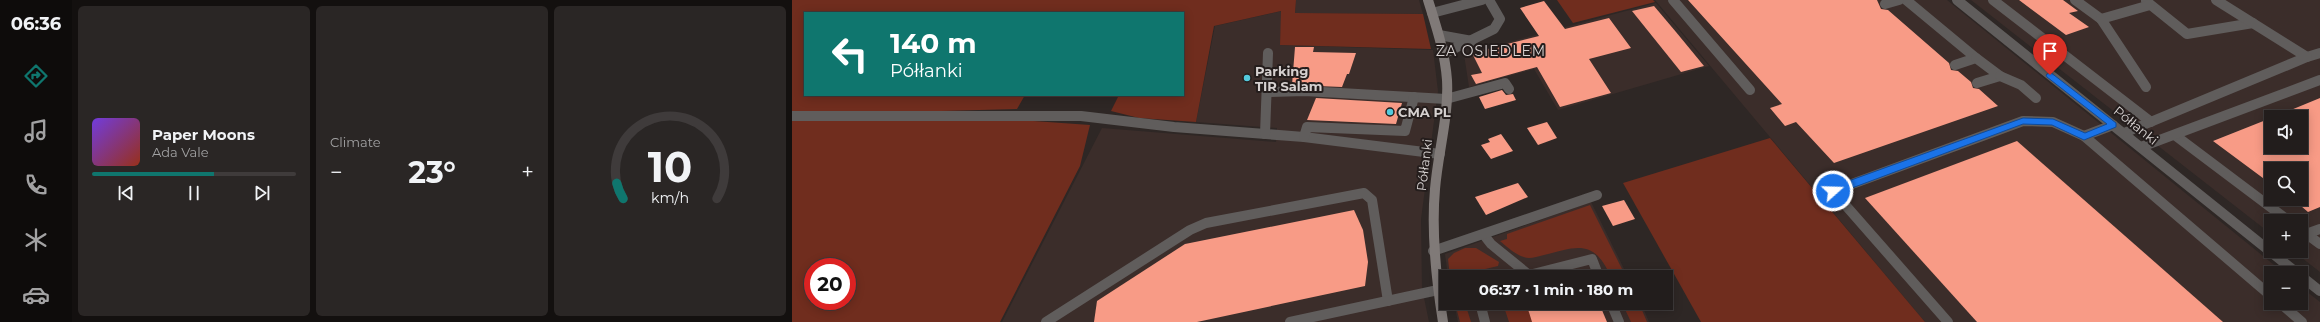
<!DOCTYPE html>
<meta charset="utf-8">
<style>
:root{--surface:#221d1c;--page:#2a2625;--text:#f1f3f6;--muted:#a2a2a3;--line:#3f3b3b;--accent:#0f766e}
body{margin:0;font-family:Montserrat,sans-serif;background:var(--page);color:var(--text);height:100vh;display:flex;flex-direction:column;font-size:15px;white-space:nowrap}
*{box-sizing:border-box;margin:0}
p{font-size:13px;color:var(--muted)}
.icon{flex:none;width:22px;height:22px;fill:none;stroke:currentColor;stroke-width:2;stroke-linecap:round;stroke-linejoin:round}
.map{position:relative;flex:1;overflow:hidden}
.drawer{display:flex;flex-direction:column;gap:6px;padding:6px;background:#13100f;width:720px}
.drawer>*{flex:none}
.top-card{position:absolute;left:12px;top:12px;width:380px;height:84px;border-radius:0px;box-shadow:0 2px 10px #0003,0 0 0 1px var(--line);background:#0f766e;color:#fff;overflow:hidden}
.tools{position:absolute;left:1472px;top:110px;display:grid;gap:8px}
.tools a{display:grid;place-items:center;width:44px;height:44px;border-radius:0px;background:var(--surface);box-shadow:0 2px 10px #0003,0 0 0 1px var(--line);font-size:20px}
.speed{position:absolute;left:12px;top:258px;display:flex;gap:8px;font-size:20px;font-weight:700;text-align:center}
.speed>*{display:grid;place-content:center;width:52px;height:52px;border-radius:50%;background:var(--surface);box-shadow:0 2px 10px #0003,0 0 0 1px var(--line);line-height:1}
.speed .limit{border:6px solid #d22;background:#fff;color:#111}
.pin{position:absolute;display:grid;place-items:center;width:34px;height:34px;color:#fff;margin:-41px -17px;border-radius:50% 50% 50% 0;rotate:-45deg;box-shadow:0 0 4px #0007}
.pin .icon{rotate:45deg}
.me{position:absolute;width:44px;margin:-22px;rotate:70deg;stroke-linejoin:round;filter:drop-shadow(0 0 3px #0008)}
.turn{display:flex;align-items:center;gap:14px;height:84px;padding:0 20px;font-size:18px}
.turn .icon{width:52px;height:52px;stroke-width:2.5}
.turn b{display:block;font-size:28px;line-height:34px}
.big{font-size:30px;font-weight:700;line-height:1.1}
.drawer .widget{flex:1;display:flex;flex-direction:column;justify-content:center;gap:6px;min-width:0;padding:0 14px;border-radius:6px;background:var(--page)}
.drawer .dial{align-items:center;gap:0}
.dial svg{height:104px;overflow:visible;fill:none;stroke:var(--line);stroke-width:7;stroke-linecap:round;text-anchor:middle}
.dial text{fill:var(--text);stroke:none}
.song{display:flex;align-items:center;gap:12px}
.cover{width:48px;height:48px;border-radius:6px;background:linear-gradient(135deg,hsl(260 70% 55%),hsl(10 70% 35%))}
.played{height:4px;border-radius:2px;background:linear-gradient(90deg,var(--accent) 60%,var(--line) 60%)}
.keys{display:flex;justify-content:space-around;direction:ltr}
.heat{display:flex;justify-content:space-between;align-items:center;font-size:22px;direction:ltr}
.drawer .tiles{flex:1;display:grid;gap:6px;grid-template-columns:repeat(3,1fr)}
.trip{position:absolute;left:647px;top:270px;width:234px;height:40px;border-radius:0px;background:var(--surface);box-shadow:0 2px 10px #0003,0 0 0 1px var(--line);font-weight:700;line-height:40px;text-align:center}
main{display:flex;flex:1;min-height:0}
.dock{display:flex;flex-direction:column;width:72px;justify-content:space-around;align-items:center;background:#0e0c0b;color:var(--muted)}
.dock .icon{width:28px;height:28px}
.dock .current{color:var(--accent)}
.dock b{font-size:18px;color:var(--text)}
.map>svg:first-child{display:block}
</style>
<main>
<nav class="dock">
<b>06:36</b>
<svg class="icon current" aria-label="directions" viewBox="0 0 24 24"><path d="M12 3l9 9-9 9-9-9zM9 14v-3h6M13 9l2 2-2 2"/></svg>
<svg class="icon" aria-label="music" viewBox="0 0 24 24"><path d="M9 18V5l10-2v13"/><circle cx="6" cy="18" r="3"/><circle cx="16" cy="16" r="3"/></svg>
<svg class="icon" aria-label="phone" viewBox="0 0 24 24"><path d="M5 4h4l2 5-3 2q2 4 5 5l2-3 5 2v4C11 20 4 13 5 4z"/></svg>
<svg class="icon" aria-label="climate" viewBox="0 0 24 24"><path d="M12 3v18M4 7l16 10M4 17L20 7"/></svg>
<svg class="icon" aria-label="car" viewBox="0 0 24 24"><path d="M5 17H2v-5l4-1 3-4h7l3 4 3 1v5h-3M9 17h6M6 11h13"/><circle cx="7" cy="17" r="2"/><circle cx="17" cy="17" r="2"/></svg>
</nav>
<section class="drawer">
<div class="tiles">
<div class="widget">
<div class="song"><i class="cover"></i><div><b>Paper Moons</b><p>Ada Vale</p></div></div>
<div class="played"></div>
<div class="keys"><svg class="icon" aria-label="previous" viewBox="0 0 24 24"><path d="M18 5L8 12l10 7zM5 5v14"/></svg><svg class="icon" aria-label="pause" viewBox="0 0 24 24"><path d="M8 5v14M16 5v14"/></svg><svg class="icon" aria-label="next" viewBox="0 0 24 24"><path d="M6 5l10 7-10 7zM19 5v14"/></svg></div>
</div>
<div class="widget"><p>Climate</p>
<div class="heat"><a>−</a><b class="big">23°</b><a>+</a></div>
</div>
<div class="widget dial"><svg viewBox="0 0 100 80">
<path d="M14 69A42 42 0 1 1 86 69"/>
<path d="M14 69A42 42 0 0 1 9 57" stroke="#0f766e"/>
<text x="50" y="56" font-size="32" font-weight="700">10</text>
<text x="50" y="72" font-size="11">km/h</text>
</svg></div>
</div>
</section>
<div class="map">
<svg width="1528" height="322" viewBox="0 0 1528 322">
<rect width="100%" height="100%" fill="#2e2725"/>
<g fill="#3b2d2a" fill-rule="evenodd">
<path d="M 504,0 L 627,0 L 631,14 L 503,13 Z"/>
<path d="M 863,0 L 1155,0 L 1492,273 L 1479,273 L 1479,303 L 1509,303 L 1509,287 L 1528,302 L 1528,322 L 1133,322 Z"/>
<path d="M 1179,0 L 1528,0 L 1528,272 L 1501,251 L 1509,251 L 1509,221 L 1479,221 L 1479,234 ZM 1479,117 L 1509,117 L 1509,147 L 1479,147 ZM 1479,169 L 1509,169 L 1509,199 L 1479,199 Z"/>
<path d="M 864,3 L 917,66 L 766,110 L 742,69 L 677,87 L 672,54 Z"/>
<path d="M 490,11 L 488,45 L 641,50 L 646,91 L 629,219 L 630,288 L 637,322 L 210,322 L 310,128 L 484,142 L 485,128 L 404,122 L 423,26 Z"/>
<path d="M 799,202 L 836,277 L 656,277 L 653,254 Z"/>
<path d="M 662,303 L 849,303 L 857,322 L 666,322 Z"/>
</g>
<g fill="#702d1e" fill-rule="evenodd">
<path d="M 0,0 L 504,0 L 503,13 L 631,14 L 639,49 L 488,45 L 489,11 L 422,26 L 404,122 L 347,118 L 319,111 L 327,95 L 391,95 L 391,13 L 13,13 L 13,95 L 233,95 L 225,109 L 113,112 L 298,125 L 288,166 L 208,322 L 0,322 ZM 21,267 L 55,267 L 55,301 L 21,301 Z"/>
<path d="M 765,0 L 861,0 L 863,2 L 781,23 Z"/>
<path d="M 978,138 L 1133,322 L 909,322 L 831,183 Z"/>
<path d="M 798,205 L 834,277 L 819,277 C 802,239 786,246 752,255 C 747,256 741,258 737,258 C 727,258 715,247 708,241 L 715,239 L 715,234 Z"/>
<path d="M 673,248 L 684,248 L 707,262 L 706,266 L 689,270 L 678,277 L 658,277 L 656,259 L 662,253 Z"/>
<path d="M 663,303 L 673,303 L 679,322 L 668,322 Z"/>
<path d="M 728,303 L 734,303 L 740,322 L 717,322 L 712,307 Z"/>
<path d="M 830,303 L 847,303 L 855,322 L 839,322 Z"/>
</g>
<g fill="#f89b86">
<path d="M 896,0 L 1085,0 L 1089,9 L 1096,10 L 1157,63 L 1159,70 L 1166,71 L 1179,82 L 1181,88 L 1187,89 L 1206,106 L 1042,163 L 1004,122 L 993,126 L 978,108 L 990,104 Z"/>
<path d="M 1227,0 L 1271,0 L 1286,11 L 1277,13 L 1297,27 L 1274,35 Z"/>
<path d="M 752,1 L 773,29 L 817,18 L 839,48 L 797,59 L 819,93 L 768,107 L 745,67 L 684,84 L 679,75 L 690,73 L 680,53 L 747,36 L 728,8 Z"/>
<path d="M 862,6 L 884,32 L 912,66 L 889,72 L 840,11 Z"/>
<path d="M 503,47 L 522,47 L 521,52 L 564,53 L 557,74 L 555,74 L 550,87 L 500,85 Z"/>
<path d="M 710,90 L 714,95 L 721,94 L 724,100 L 693,109 L 687,97 Z"/>
<path d="M 524,98 L 610,103 L 604,124 L 515,120 Z"/>
<path d="M 1528,98 L 1528,207 L 1516,212 L 1509,206 L 1509,169 L 1479,169 L 1479,184 L 1421,141 L 1479,118 L 1479,147 L 1509,147 L 1509,117 L 1482,117 Z"/>
<path d="M 755,122 L 765,138 L 746,145 L 735,128 Z"/>
<path d="M 709,134 L 721,151 L 699,159 L 689,145 L 698,142 L 696,139 Z"/>
<path d="M 1225,141 L 1431,322 L 1185,322 L 1073,198 Z"/>
<path d="M 726,183 L 736,197 L 694,215 L 683,197 Z"/>
<path d="M 832,200 L 843,219 L 821,226 L 810,206 Z"/>
<path d="M 562,210 L 571,230 L 576,262 L 573,286 L 405,322 L 302,322 L 305,301 L 393,244 Z"/>
<path d="M 734,303 L 807,303 L 815,322 L 740,322 Z"/>
</g>
<g fill="none" stroke-linecap="round" stroke-linejoin="round">
<g stroke="#605d5c" stroke-width="10">
<path d="M 881,0 L 958,90"/>
<path d="M 1114,0 L 1184,58 L 1163,65"/>
<path d="M 1201,0 L 1359,122"/>
<path d="M 1283,0 L 1309,19"/>
<path d="M 1354,1 L 1395,34 L 1461,23"/>
<path d="M 1093,4 L 1107,0"/>
<path d="M 647,35 L 680,41"/>
<path d="M 651,54 L 702,29 L 708,19 L 697,0"/>
<path d="M 1515,57 L 1528,53"/>
<path d="M 1184,58 L 1208,76 L 1185,83"/>
<path d="M 1208,76 L 1229,85 L 1244,98"/>
<path d="M 1354,87 L 1309,19 L 1358,5"/>
<path d="M 475,92 L 513,91 L 654,99 L 713,83 L 717,89"/>
<path d="M 0,116 L 289,116 L 382,127 L 512,137 L 648,154"/>
<path d="M 1321,125 L 1292,136 L 1479,296"/>
<path d="M 1332,133 L 1515,57 L 1424,0"/>
<path d="M 473,134 L 476,53"/>
<path d="M 1384,136 L 1497,221"/>
<path d="M 512,137 L 515,127 L 613,131 L 622,97"/>
<path d="M 1349,147 L 1528,80"/>
<path d="M 1509,230 L 1528,244"/>
<path d="M 1514,234 L 1528,229"/>
<path d="M 692,235 L 699,244 L 737,275 L 800,259 L 807,277"/>
<path d="M 641,251 L 805,195"/>
<path d="M 688,303 L 693,322"/>
<path d="M 819,303 L 827,322"/>
<path d="M 1488,303 L 1510,322"/>
<path d="M 254,322 L 398,230 L 414,223 L 572,193 L 580,200 L 596,301"/>
<path d="M 498,322 L 646,290"/>
<path d="M 1156,322 L 1041,191 L 1231,121 L 1261,122 L 1292,136"/>
</g>
<g stroke="#605d5c" stroke-width="10">
<path d="M 1165,0 L 1505,273"/>
<path d="M 640,13 L 690,0"/>
<path d="M 1509,276 L 1528,291"/>
</g>
<path stroke="#807a78" stroke-width="10" d="M 636,0 C 644,26 653,52 655,80 C 657,116 646,152 643,189 C 639,233 644,278 651,322"/>
</g>
<path fill="#1a73e8" stroke="#114b97" d="M 1258,72 L 1324,123 L 1324,127 L 1292,140 L 1260,125 L 1231,124 L 1044,194 L 1041,195 L 1036,191 L 1037,188 L 1231,118 L 1261,119 L 1293,133 L 1315,124 L 1255,77 L 1254,75 Z"/>
<g fill="#54cadd" stroke="#241d1c" stroke-width="1.5">
<circle cx="455" cy="78" r="4"/>
<circle cx="598" cy="112" r="4"/>
</g>
<g text-anchor="middle" dominant-baseline="central" stroke-width="4" stroke-linejoin="round" paint-order="stroke">
<g font-size="13" font-weight="bold" fill="#d6d1d0" stroke="#241d1c" text-anchor="start">
<text x="463" y="71">Parking<tspan x="463" dy="15">TIR Salam</tspan></text>
<text x="606" y="112">CMA PL</text>
</g>
<g font-size="13" fill="#d6d1d0" stroke="#241d1c">
<text transform="translate(1344 125) rotate(39)">Półłanki</text>
<text transform="translate(632 165) rotate(-83)">Półłanki</text>
</g>
<g font-size="14" letter-spacing="1" fill="#d6d1d0" stroke="#241d1c">
<text x="699" y="51">ZA OSIEDLEM</text>
</g>
</g>
</svg>
<div class="tools">
<a><svg class="icon" aria-label="sound" viewBox="0 0 24 24"><path d="M4 9h4l5-4v14l-5-4H4zM17 9q2 3 0 6"/></svg></a>
<a><svg class="icon" aria-label="search" viewBox="0 0 24 24"><circle cx="10" cy="10" r="6"/><path d="M15 15l6 6"/></svg></a>
<a>+</a>
<a>−</a>
</div>
<div class="speed"><div class="limit">20</div></div>
<div class="pin" style="left:1258px;top:75px;background:#d93025"><svg class="icon" aria-label="arrive" viewBox="0 0 24 24"><path d="M6 21V4h12l-3 4 3 4H6"/></svg></div>
<svg class="me" style="left:1041px;top:191px" viewBox="-20 -20 40 40"><circle r="17" fill="#1a73e8" stroke="#fff" stroke-width="3"/><path d="M0-11L8 9 0 5-8 9z" fill="#fff"/></svg>
<div class="trip">06:37 · 1 min · 180 m</div>
<div class="top-card">
<div class="turn"><svg class="icon" aria-label="left" viewBox="0 0 24 24"><path d="M17 20v-9H6M10 6l-5 5 5 5"/></svg><div><b>140 m</b>Półłanki</div></div>
</div>
</div>
</main>
